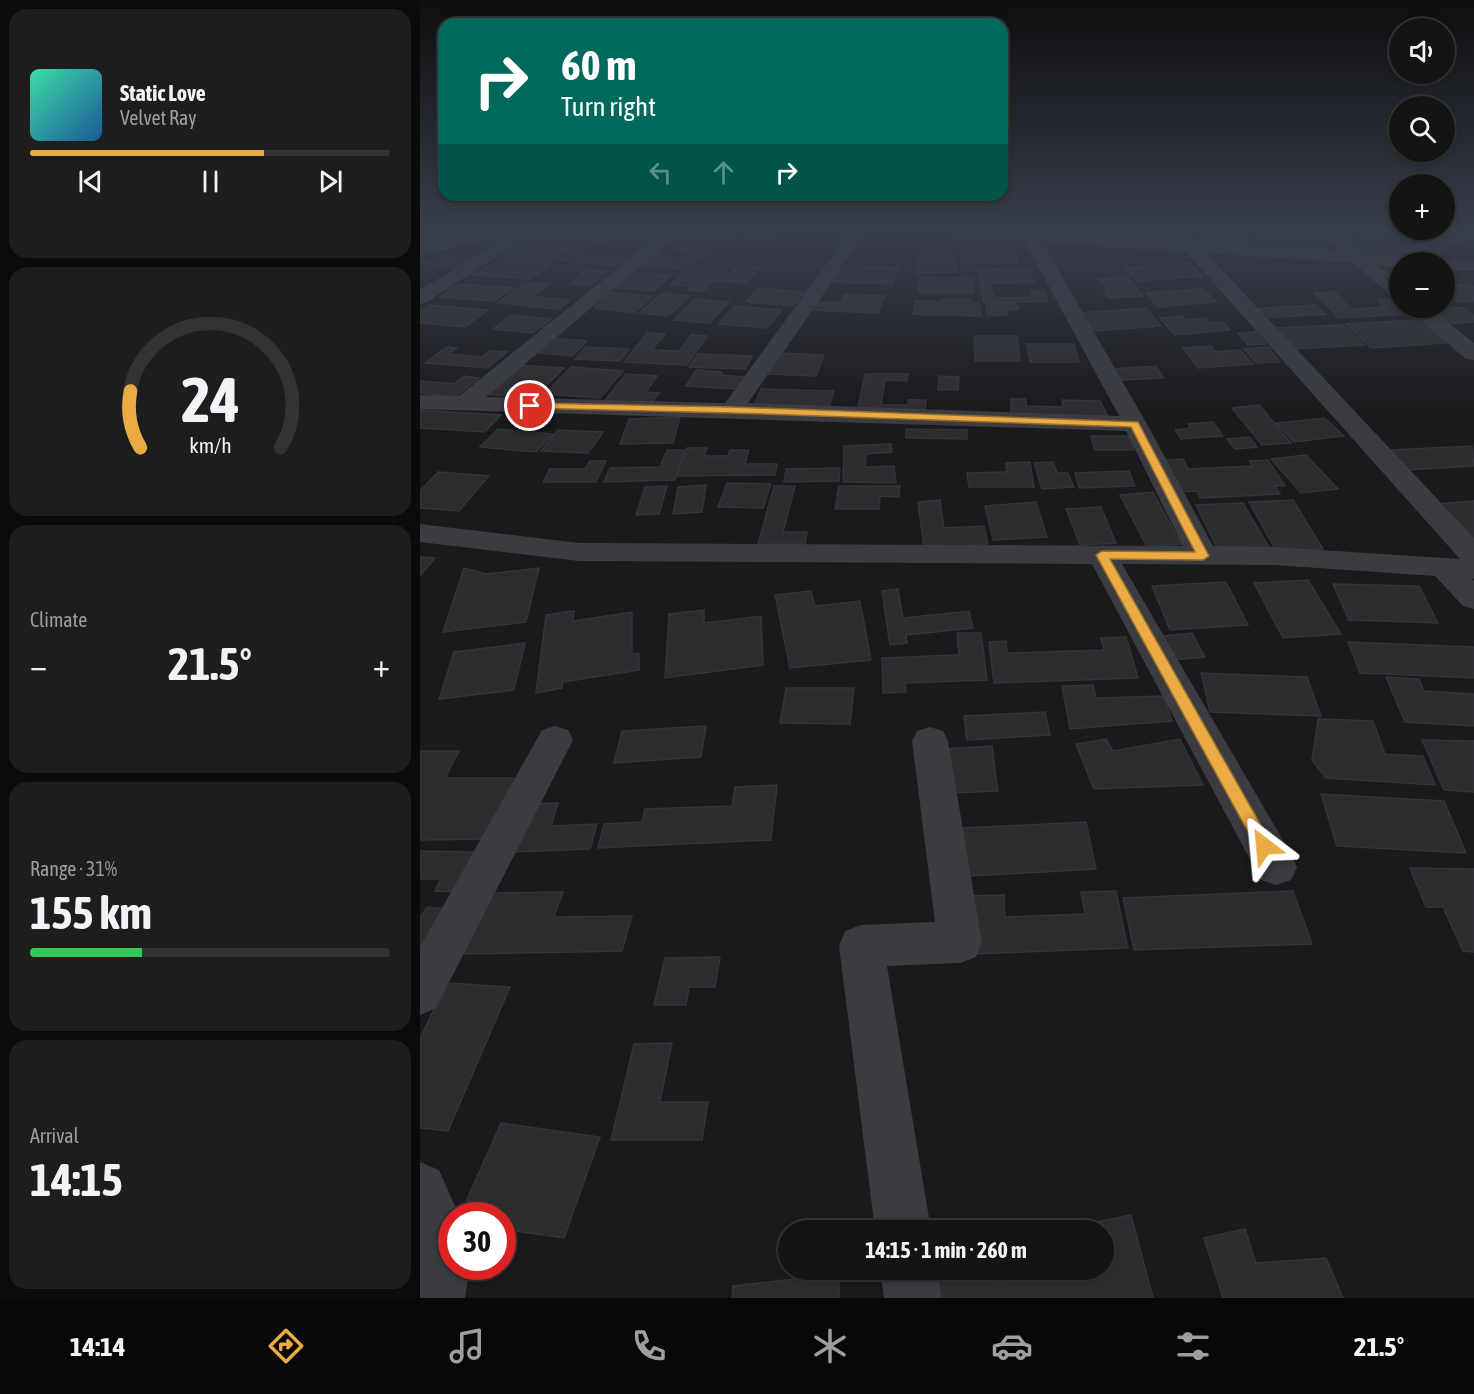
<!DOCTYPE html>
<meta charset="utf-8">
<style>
:root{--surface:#141415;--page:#1d1d1e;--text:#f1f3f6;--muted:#9d9ea0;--line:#333334;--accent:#eaaa44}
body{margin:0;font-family:"Asap Condensed",sans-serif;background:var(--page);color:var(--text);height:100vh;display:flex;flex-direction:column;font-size:22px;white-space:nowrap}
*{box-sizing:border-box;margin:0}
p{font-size:20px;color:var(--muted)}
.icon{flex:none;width:33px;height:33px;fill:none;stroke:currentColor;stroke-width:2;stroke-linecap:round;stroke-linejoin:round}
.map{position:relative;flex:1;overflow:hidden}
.side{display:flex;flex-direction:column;gap:9px;padding:9px;background:#0b0b0c;width:420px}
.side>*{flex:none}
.hud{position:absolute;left:18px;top:18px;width:570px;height:183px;border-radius:18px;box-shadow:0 3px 9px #0003,0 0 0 2px var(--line);background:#00695c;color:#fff;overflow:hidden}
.buttons{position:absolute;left:969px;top:18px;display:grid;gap:12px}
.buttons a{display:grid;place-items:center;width:66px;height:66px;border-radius:50%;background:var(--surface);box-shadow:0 3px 9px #0003,0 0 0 2px var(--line);font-size:30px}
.speed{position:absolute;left:18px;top:1202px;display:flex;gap:12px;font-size:30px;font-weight:700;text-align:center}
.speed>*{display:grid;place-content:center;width:78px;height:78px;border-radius:50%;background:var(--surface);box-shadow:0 3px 9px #0003,0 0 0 2px var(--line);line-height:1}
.speed .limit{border:9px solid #d22;background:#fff;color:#111}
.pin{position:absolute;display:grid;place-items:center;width:51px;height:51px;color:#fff;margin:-26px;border:3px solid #fff;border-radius:50%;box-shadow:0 2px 6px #0007}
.me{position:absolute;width:66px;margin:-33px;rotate:331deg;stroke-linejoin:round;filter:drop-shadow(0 0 4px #0008)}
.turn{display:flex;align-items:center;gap:21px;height:126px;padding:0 24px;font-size:27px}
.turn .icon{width:78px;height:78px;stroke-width:2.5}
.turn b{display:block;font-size:42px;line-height:51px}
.lanes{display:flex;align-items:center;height:57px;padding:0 24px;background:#0003;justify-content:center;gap:30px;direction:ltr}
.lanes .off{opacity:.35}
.big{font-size:45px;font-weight:700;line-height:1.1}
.side .widget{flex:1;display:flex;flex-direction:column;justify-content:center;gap:9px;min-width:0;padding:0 21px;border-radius:18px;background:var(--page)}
.side .dial{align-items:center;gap:0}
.dial svg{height:156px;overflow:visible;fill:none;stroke:var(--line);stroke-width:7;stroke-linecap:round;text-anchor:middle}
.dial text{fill:var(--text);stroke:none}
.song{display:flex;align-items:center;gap:18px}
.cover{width:72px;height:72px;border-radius:9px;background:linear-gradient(135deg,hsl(160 70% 55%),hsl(210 70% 35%))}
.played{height:6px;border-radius:3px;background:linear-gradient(90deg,var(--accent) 65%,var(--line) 65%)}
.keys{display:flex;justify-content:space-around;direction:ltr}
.heat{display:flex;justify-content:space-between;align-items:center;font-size:33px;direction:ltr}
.charge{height:9px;border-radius:4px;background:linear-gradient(90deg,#34c759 31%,var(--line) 0)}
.trip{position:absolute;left:358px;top:1220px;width:336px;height:60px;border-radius:30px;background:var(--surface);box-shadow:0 3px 9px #0003,0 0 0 2px var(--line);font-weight:700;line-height:60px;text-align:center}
.dock{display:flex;height:96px;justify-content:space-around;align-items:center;background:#080808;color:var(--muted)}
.dock .icon{width:42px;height:42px}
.dock .active{color:var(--accent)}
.dock b{font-size:27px;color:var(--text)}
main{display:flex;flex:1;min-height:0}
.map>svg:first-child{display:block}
</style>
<main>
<section class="side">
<div class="widget">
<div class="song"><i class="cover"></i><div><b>Static Love</b><p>Velvet Ray</p></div></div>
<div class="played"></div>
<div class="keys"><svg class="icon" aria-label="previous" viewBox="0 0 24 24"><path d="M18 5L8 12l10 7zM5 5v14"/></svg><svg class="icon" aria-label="pause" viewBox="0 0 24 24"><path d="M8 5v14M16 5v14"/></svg><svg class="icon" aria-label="next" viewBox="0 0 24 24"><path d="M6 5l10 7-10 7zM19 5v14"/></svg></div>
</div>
<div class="widget dial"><svg viewBox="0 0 100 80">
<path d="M14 69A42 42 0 1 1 86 69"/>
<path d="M14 69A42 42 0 0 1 9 40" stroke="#eaaa44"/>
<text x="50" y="56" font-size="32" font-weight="700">24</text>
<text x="50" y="72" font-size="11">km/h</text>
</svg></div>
<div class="widget"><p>Climate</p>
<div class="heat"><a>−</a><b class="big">21.5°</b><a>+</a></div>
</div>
<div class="widget"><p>Range · 31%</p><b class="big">155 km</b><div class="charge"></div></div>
<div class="widget"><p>Arrival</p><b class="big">14:15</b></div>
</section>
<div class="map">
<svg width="1054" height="1298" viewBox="0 0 1054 1298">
<rect width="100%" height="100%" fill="#1a1a1c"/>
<g fill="#2d2d30" stroke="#343438" stroke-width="1.5">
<path d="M 0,231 L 12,231 L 25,237 L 2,243 Z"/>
<path d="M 119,231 L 156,231 L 175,232 L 166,239 L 112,236 Z"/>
<path d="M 267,231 L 280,231 L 309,235 L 290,248 L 249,242 Z"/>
<path d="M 319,231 L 355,231 L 348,236 L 317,232 Z"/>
<path d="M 657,231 L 712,231 L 704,239 L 652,235 Z"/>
<path d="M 741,231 L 757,231 L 750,238 L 770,240 L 769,244 L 731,240 Z"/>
<path d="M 835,231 L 887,231 L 892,236 L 873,236 L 881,244 L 901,244 L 911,253 L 853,250 Z"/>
<path d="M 940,231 L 990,231 L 998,238 L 946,237 Z"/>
<path d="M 996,231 L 1036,234 L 1049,243 L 1010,242 Z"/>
<path d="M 821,232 L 834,248 L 785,244 L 782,233 Z"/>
<path d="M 179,235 L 188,235 L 184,238 L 217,241 L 220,238 L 230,238 L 219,247 L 168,243 Z"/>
<path d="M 104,242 L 152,245 L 140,254 L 91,251 Z"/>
<path d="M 937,243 L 1007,246 L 1016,258 L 944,255 Z"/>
<path d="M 258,246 L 291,251 L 263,270 L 218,263 L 233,254 L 261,260 L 272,253 L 252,250 Z"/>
<path d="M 541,250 L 595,250 L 597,263 L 541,263 Z"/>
<path d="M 153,251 L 166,252 L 162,255 L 193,257 L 197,254 L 210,255 L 197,265 L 139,261 Z"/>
<path d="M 499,251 L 536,252 L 536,273 L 497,273 Z"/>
<path d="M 89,253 L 139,256 L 126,267 L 74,263 Z"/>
<path d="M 24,255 L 53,261 L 35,269 L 6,263 Z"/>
<path d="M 770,263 L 782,276 L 717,281 L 705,268 Z"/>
<path d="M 273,264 L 294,266 L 287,272 L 310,274 L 319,265 L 340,267 L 325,283 L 258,277 Z"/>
<path d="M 69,265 L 124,269 L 110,279 L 53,275 Z"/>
<path d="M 418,266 L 477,267 L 473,284 L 412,282 Z"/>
<path d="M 609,268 L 614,282 L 561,284 L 558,269 Z"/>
<path d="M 166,270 L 186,271 L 170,285 L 149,284 Z"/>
<path d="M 212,272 L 251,275 L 234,291 L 194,288 Z"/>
<path d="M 500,277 L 553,278 L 553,293 L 498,293 Z"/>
<path d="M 708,277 L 723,296 L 688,298 L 683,292 L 689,292 L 679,279 Z"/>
<path d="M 258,279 L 292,282 L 283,291 L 268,290 L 271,287 L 251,285 Z"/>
<path d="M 105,282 L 128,284 L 102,305 L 78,303 Z"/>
<path d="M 39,284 L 92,288 L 74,301 L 20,297 Z"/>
<path d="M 1050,284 L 1054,287 L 1054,301 L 1037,302 L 1029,295 L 1024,295 L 1024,290 L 1041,289 L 1035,285 Z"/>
<path d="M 560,286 L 570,286 L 576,298 L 612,297 L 610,291 L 624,291 L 627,301 L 564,303 Z"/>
<path d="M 339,288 L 384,292 L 373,306 L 326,302 Z"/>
<path d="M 783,289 L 797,302 L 738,307 L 726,293 Z"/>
<path d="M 190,292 L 232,296 L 214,313 L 175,308 Z"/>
<path d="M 914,292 L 932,309 L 965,307 L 957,300 L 973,300 L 980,308 L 991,314 L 919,318 L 894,293 Z"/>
<path d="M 242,293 L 270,296 L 248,316 L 220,313 Z"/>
<path d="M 424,294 L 465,296 L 458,313 L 391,310 L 395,302 L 421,303 Z"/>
<path d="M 116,297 L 150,300 L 139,309 L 105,306 Z"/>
<path d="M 275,299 L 309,302 L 289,323 L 254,320 Z"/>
<path d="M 522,299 L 551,299 L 552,303 L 559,303 L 562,316 L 517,315 L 517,302 L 522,302 Z"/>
<path d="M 495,301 L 515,301 L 515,315 L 493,314 Z"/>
<path d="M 566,303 L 596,303 L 598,309 L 586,310 L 587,315 L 568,316 Z"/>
<path d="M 9,305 L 68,310 L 45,327 L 0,323 L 0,311 Z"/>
<path d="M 896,305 L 906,314 L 841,318 L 832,309 Z"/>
<path d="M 314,306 L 362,310 L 347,328 L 299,324 Z"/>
<path d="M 726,308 L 741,326 L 674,331 L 661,313 Z"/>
<path d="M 1007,308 L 1043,308 L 1054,316 L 1054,322 L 1027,324 Z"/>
<path d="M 92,315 L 131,319 L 113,333 L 73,329 Z"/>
<path d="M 762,316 L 766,320 L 785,318 L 790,323 L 803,322 L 810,330 L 755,335 L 740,318 Z"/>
<path d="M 998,320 L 1027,343 L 951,348 L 926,324 Z"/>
<path d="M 923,325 L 944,345 L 871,349 L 853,328 Z"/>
<path d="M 836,332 L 846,344 L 828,345 L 818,333 Z"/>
<path d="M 227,333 L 245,334 L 232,350 L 259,351 L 271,335 L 287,336 L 267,365 L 204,362 Z"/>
<path d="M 554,336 L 597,336 L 600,361 L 555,361 Z"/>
<path d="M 127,338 L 167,341 L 152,356 L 110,352 Z"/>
<path d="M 607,344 L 654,344 L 659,362 L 610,362 Z"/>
<path d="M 791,346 L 795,352 L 820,350 L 833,364 L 778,368 L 763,348 Z"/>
<path d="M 26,347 L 37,348 L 28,354 L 62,357 L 69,351 L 87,352 L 68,368 L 5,363 Z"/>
<path d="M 166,347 L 209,349 L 200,361 L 155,359 Z"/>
<path d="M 848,347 L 860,362 L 836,363 L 824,349 Z"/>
<path d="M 359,353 L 404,355 L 396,376 L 349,374 Z"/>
<path d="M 278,354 L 332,356 L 325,369 L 269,367 Z"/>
<path d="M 95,365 L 144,368 L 114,398 L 63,394 Z"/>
<path d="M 736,366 L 743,378 L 701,380 L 694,369 Z"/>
<path d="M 151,367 L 203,371 L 180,398 L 125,394 Z"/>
<path d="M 276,370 L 302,372 L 299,375 L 325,377 L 317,389 L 266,386 Z"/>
<path d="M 206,374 L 237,376 L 226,392 L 239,393 L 229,406 L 182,404 Z"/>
<path d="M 445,374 L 488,374 L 487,381 L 465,380 L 461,405 L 488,405 L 488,400 L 506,400 L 505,414 L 437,413 Z"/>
<path d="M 44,376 L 59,378 L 35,397 L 0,393 L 0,381 L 34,384 Z"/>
<path d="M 519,376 L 539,377 L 538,390 L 518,390 Z"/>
<path d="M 341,389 L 414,391 L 408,410 L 333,408 Z"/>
<path d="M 591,399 L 606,399 L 606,406 L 643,407 L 642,400 L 680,401 L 690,420 L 591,418 Z"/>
<path d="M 839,405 L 871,443 L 842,445 L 812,408 Z"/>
<path d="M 0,410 L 81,415 L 65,432 L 0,428 Z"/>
<path d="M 260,417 L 253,443 L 200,444 L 209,419 Z"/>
<path d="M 905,418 L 924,436 L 874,442 L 856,423 Z"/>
<path d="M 793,422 L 803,436 L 761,439 L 755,430 L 771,428 L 768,424 Z"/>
<path d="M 78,429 L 133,434 L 116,452 L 60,447 Z"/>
<path d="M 486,429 L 547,430 L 547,439 L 486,438 Z"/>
<path d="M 138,430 L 183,432 L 168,453 L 121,451 Z"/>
<path d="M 671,436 L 709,436 L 714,450 L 675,450 Z"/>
<path d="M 830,437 L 837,447 L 815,449 L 807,439 Z"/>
<path d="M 471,444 L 472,452 L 446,454 L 445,467 L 474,466 L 476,483 L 423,482 L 424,446 Z"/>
<path d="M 1052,446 L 1054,466 L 987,470 L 970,450 Z"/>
<path d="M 267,448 L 287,448 L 284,456 L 308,456 L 310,450 L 329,450 L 325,464 L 357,464 L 355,475 L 257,476 Z"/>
<path d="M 247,450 L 265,450 L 255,480 L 184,482 L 190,468 L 240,467 Z"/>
<path d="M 886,455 L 918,489 L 881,493 L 851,459 Z"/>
<path d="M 763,459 L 768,469 L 832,466 L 829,461 L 848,460 L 865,486 L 855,486 L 860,494 L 780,498 L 777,491 L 760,492 L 745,460 Z"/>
<path d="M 170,461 L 186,461 L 176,482 L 123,482 L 130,469 L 165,469 Z"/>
<path d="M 610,462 L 614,487 L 549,487 L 547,473 L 587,472 L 586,463 Z"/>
<path d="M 633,462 L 637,473 L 648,473 L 654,487 L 622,489 L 614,463 Z"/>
<path d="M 420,468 L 419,481 L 364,482 L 366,469 Z"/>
<path d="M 709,471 L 715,486 L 659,488 L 655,473 Z"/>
<path d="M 18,472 L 69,476 L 39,511 L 0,508 L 0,491 Z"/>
<path d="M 307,483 L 351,484 L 343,508 L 298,507 Z"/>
<path d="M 286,485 L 282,512 L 253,514 L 258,487 Z"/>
<path d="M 247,486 L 239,514 L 216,515 L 225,487 Z"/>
<path d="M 354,486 L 375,486 L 363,532 L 387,532 L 385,544 L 338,544 Z"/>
<path d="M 419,486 L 480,486 L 479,497 L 460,496 L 459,509 L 415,509 Z"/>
<path d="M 733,492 L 761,544 L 727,547 L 700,495 Z"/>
<path d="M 520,500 L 524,528 L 564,526 L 568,544 L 504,548 L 498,502 Z"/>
<path d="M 873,500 L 903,549 L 856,551 L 829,502 Z"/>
<path d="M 1054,501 L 1054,546 L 1016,504 Z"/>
<path d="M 616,502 L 627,537 L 573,540 L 565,506 Z"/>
<path d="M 823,503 L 849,547 L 798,550 L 776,505 Z"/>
<path d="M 681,507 L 696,543 L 660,545 L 646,509 Z"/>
<path d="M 0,557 L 15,558 L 1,575 L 0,575 Z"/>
<path d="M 44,568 L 66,574 L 119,568 L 106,622 L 23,632 Z"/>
<path d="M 888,580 L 921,634 L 863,638 L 834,583 Z"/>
<path d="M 806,582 L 828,625 L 750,630 L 732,586 Z"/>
<path d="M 913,584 L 999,586 L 1018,623 L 929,620 Z"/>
<path d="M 478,589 L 483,618 L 549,611 L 553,628 L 486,635 L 487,643 L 470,645 L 462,591 Z"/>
<path d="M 391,591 L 395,606 L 440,601 L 451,660 L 370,668 L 355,595 Z"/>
<path d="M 284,610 L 284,623 L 341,616 L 343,665 L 245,678 L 249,614 Z"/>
<path d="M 154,611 L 153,621 L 212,612 L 212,654 L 219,653 L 219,670 L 143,682 L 142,688 L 116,693 L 126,615 Z"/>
<path d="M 537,633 L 561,633 L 567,680 L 485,683 L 486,692 L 463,693 L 462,658 L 539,655 Z"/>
<path d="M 772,633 L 785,657 L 754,660 L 743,636 Z"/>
<path d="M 706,637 L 718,678 L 574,683 L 569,642 L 586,641 L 587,653 L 684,650 L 681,638 Z"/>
<path d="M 928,642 L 1054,647 L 1054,678 L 940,673 Z"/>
<path d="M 105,643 L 94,690 L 19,699 L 34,652 Z"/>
<path d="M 781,673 L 887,677 L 901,716 L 790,712 Z"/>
<path d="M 966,677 L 999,679 L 1004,691 L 1054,694 L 1054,726 L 985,722 Z"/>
<path d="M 673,685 L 676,698 L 744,696 L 752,721 L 650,729 L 642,686 Z"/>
<path d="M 366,688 L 434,688 L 430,724 L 360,723 Z"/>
<path d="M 625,712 L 630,735 L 547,740 L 544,716 Z"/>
<path d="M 898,719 L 953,721 L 965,754 L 1003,756 L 1015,785 L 906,778 L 892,760 Z"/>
<path d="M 286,726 L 281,757 L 194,763 L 202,731 Z"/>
<path d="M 686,739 L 693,751 L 760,739 L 783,785 L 674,789 L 656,744 Z"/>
<path d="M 1002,740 L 1054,741 L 1054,792 L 1024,790 Z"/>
<path d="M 572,746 L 578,791 L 527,793 L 523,749 Z"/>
<path d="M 0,751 L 39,751 L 25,778 L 93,778 L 67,839 L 0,840 Z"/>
<path d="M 357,785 L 351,840 L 178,848 L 184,824 L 222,822 L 225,809 L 312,806 L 315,787 Z"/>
<path d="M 901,794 L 1024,801 L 1046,853 L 917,846 Z"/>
<path d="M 138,803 L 131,826 L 177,824 L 170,849 L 93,852 L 110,804 Z"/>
<path d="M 666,822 L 676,869 L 548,876 L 543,828 Z"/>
<path d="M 0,851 L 54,852 L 35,892 L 15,891 L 21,879 L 0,879 Z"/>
<path d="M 990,868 L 1054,869 L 1054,952 L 1043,951 L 1023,907 L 1006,907 Z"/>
<path d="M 696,891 L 708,948 L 554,954 L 550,896 L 584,895 L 585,917 L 665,914 L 661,892 Z"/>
<path d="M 873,891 L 892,944 L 714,950 L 703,898 Z"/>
<path d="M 143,892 L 134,917 L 212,916 L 202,951 L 44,954 L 68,893 Z"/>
<path d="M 7,907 L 35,910 L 0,973 L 0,918 Z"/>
<path d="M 300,957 L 295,987 L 269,987 L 266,1005 L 234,1005 L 245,958 Z"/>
<path d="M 27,983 L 90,987 L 28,1131 L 0,1128 L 0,1038 Z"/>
<path d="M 252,1043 L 240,1102 L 288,1102 L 282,1140 L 191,1140 L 214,1044 Z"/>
<path d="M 81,1123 L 180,1137 L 144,1238 L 82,1229 L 82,1215 L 40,1215 Z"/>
<path d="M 711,1215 L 733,1298 L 523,1298 L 520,1269 L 577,1269 L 579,1283 L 654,1269 L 684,1269 L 684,1230 L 663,1230 L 662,1225 Z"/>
<path d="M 825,1229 L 836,1263 L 906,1258 L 923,1298 L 803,1298 L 784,1238 Z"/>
<path d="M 419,1274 L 419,1298 L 312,1298 L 313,1286 Z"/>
</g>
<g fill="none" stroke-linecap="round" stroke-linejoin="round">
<g fill="#3b3c41" fill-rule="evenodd">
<path d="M 56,231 L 84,231 L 82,235 L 0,256 L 0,246 Z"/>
<path d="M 96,231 L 116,231 L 7,302 L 0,304 L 0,290 Z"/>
<path d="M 244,231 L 262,231 L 66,397 L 305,403 L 431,231 L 447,231 L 328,403 L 699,416 L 604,240 L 543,236 L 535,231 L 616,231 L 920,252 L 897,231 L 915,231 L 943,253 L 995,258 L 998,262 L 980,262 L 980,267 L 957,265 L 980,283 L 980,299 L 973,297 L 933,263 L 786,253 L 1054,538 L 1054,579 L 1052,578 L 1054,581 L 1054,609 L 1043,606 L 1015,576 L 854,565 L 702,564 L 871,854 L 877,867 L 871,880 L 856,885 L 841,880 L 672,564 L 159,561 L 0,542 L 0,524 L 159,543 L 763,546 L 706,431 L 0,409 L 0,395 L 39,396 ZM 622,242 L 766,252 L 1040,559 L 854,547 L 793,546 L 727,424 Z"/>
<path d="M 1024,260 L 1054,261 L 1054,271 L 1024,270 L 1024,262 L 1017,262 Z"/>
<path d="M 989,308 L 1009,308 L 1054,343 L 1054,360 L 1046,359 L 991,312 Z"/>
<path d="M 135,726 L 148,730 L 153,740 L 16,1008 L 0,1015 L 0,947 L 122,730 Z"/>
<path d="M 510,727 L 523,731 L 528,741 L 562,942 L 556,957 L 540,963 L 467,966 L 511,1230 L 455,1230 L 419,946 L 425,931 L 441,925 L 515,922 L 492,741 L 497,731 Z"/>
<path d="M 460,1269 L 518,1269 L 522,1298 L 464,1298 Z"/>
</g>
<path fill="#3b3c41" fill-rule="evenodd" d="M 0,1162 L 19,1170 L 39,1215 L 32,1215 L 32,1266 L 50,1266 L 45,1298 L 0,1298 Z"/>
</g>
<linearGradient id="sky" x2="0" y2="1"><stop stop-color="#0e0e0f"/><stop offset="0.56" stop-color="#383e4b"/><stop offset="1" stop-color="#383e4b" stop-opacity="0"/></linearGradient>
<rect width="1054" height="413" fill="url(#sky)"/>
<path fill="#eaaa44" stroke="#986e2c" stroke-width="1.5" d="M 110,403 L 312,407 L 718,422 L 789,556 L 783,560 L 690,559 L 850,841 L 853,846 L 850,852 L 844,854 L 839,852 L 676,555 L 682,551 L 775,552 L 711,427 L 312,413 L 106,408 L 106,404 Z"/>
</svg>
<div class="buttons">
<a><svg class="icon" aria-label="sound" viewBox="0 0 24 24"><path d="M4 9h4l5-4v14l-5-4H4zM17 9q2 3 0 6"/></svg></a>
<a><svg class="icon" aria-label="search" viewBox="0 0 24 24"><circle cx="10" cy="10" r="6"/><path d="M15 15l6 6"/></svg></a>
<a>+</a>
<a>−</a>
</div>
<div class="speed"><div class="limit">30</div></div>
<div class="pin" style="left:110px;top:406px;background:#d93025"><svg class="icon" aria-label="arrive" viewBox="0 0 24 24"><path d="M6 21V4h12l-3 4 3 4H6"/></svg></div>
<svg class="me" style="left:844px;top:846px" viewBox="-20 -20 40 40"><path d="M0-17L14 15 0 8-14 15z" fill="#eaaa44" stroke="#fff" stroke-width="4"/></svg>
<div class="trip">14:15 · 1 min · 260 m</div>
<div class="hud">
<div class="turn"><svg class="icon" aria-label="right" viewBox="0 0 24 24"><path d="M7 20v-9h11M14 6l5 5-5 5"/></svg><div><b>60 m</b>Turn right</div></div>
<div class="lanes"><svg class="icon off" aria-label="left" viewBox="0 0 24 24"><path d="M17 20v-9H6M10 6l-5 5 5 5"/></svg><svg class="icon off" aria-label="ahead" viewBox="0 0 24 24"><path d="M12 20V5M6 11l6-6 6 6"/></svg><svg class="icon" aria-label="right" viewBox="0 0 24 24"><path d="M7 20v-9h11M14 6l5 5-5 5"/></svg></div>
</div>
</div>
</main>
<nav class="dock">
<b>14:14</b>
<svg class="icon active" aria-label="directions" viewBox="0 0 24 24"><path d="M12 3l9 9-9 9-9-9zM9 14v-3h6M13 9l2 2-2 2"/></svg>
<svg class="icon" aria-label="music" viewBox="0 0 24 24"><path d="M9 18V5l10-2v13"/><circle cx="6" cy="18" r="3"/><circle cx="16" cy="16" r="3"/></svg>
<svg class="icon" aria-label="phone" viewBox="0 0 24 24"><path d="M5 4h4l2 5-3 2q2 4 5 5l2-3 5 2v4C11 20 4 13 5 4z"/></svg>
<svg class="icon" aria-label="climate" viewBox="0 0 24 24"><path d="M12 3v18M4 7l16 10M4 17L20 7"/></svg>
<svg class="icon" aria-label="car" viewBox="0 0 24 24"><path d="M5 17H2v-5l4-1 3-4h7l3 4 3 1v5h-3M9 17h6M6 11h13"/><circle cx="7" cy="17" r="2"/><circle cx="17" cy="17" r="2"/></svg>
<svg class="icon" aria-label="filters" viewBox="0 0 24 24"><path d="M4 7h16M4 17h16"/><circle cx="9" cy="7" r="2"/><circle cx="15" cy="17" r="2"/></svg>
<b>21.5°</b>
</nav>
